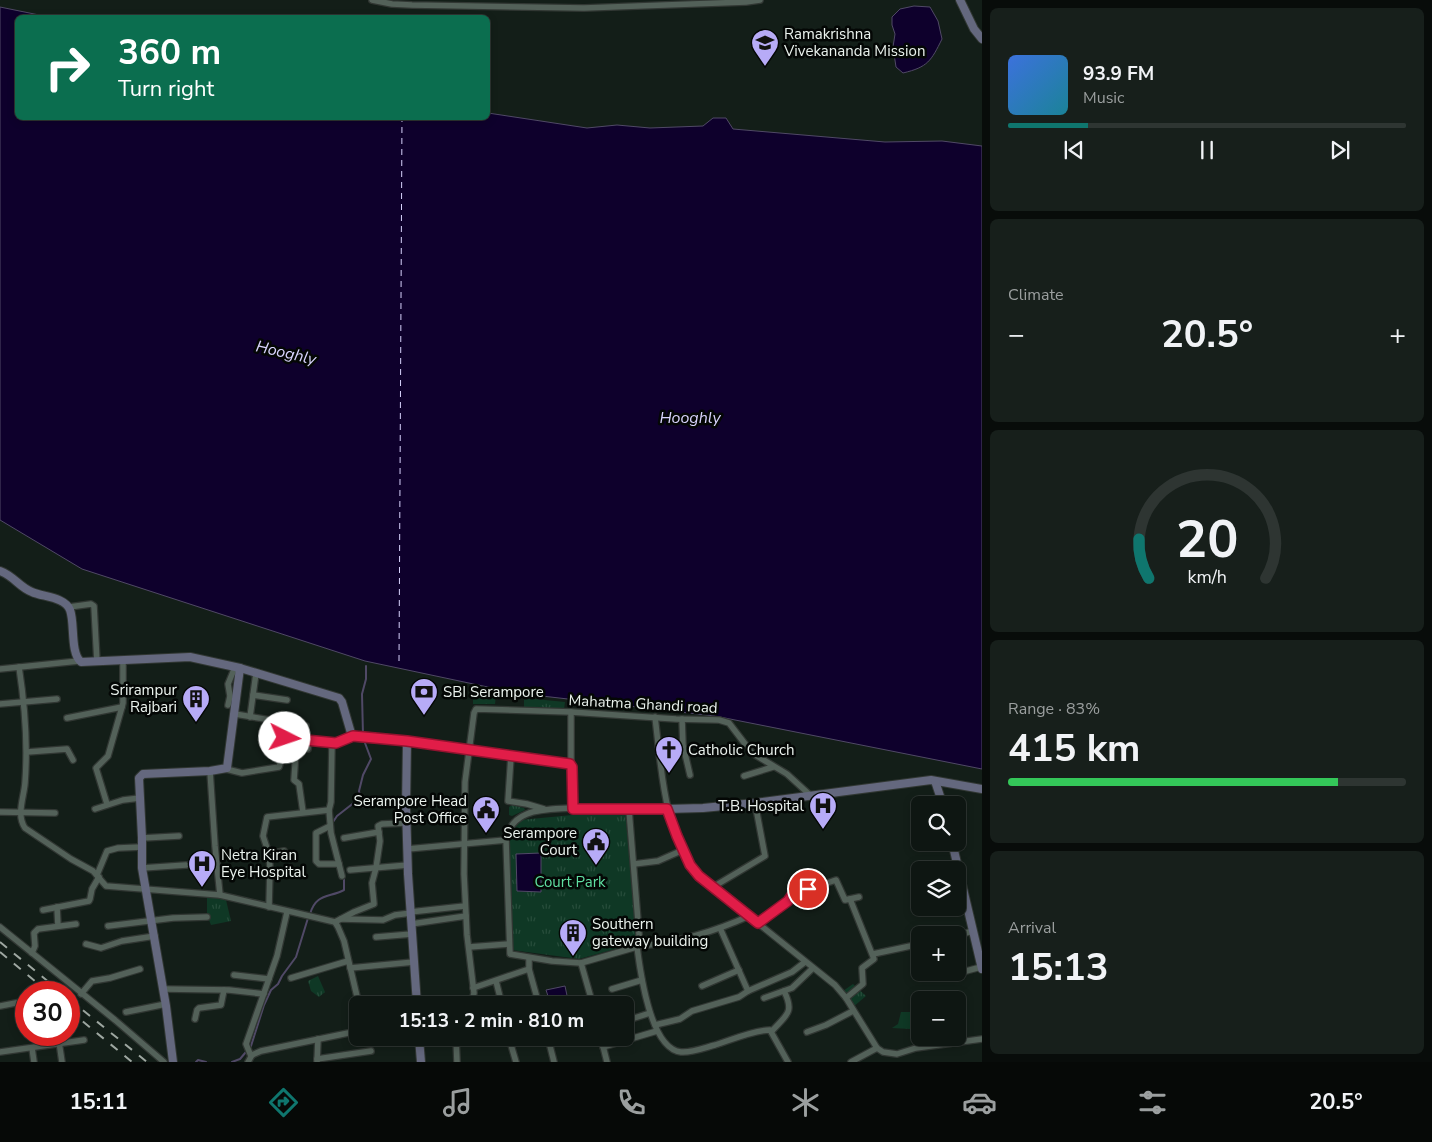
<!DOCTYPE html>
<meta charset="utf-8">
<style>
:root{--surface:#0e1612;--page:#171f1b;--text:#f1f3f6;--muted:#9b9f9f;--line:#2e3532;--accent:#0f766e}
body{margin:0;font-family:"Nunito Sans",sans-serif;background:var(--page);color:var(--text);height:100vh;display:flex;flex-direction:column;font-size:19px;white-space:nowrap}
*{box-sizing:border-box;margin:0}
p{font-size:16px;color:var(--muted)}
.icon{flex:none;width:28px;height:28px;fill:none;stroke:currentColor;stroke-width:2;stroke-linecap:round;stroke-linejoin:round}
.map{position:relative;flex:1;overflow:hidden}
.sheet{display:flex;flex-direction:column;gap:8px;padding:8px;background:#080c0a;width:450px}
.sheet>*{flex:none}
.guide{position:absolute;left:15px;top:15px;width:475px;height:105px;border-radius:8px;box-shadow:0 2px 8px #0003,0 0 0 1px var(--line);background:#0b6e4f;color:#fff;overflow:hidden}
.controls{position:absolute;left:911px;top:796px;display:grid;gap:10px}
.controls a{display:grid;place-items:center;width:55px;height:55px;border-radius:8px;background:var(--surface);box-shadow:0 2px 8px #0003,0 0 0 1px var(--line);font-size:25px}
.speed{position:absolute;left:15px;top:981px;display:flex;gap:10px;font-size:25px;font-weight:700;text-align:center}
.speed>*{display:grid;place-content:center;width:65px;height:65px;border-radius:50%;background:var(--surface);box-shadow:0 2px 8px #0003,0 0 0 1px var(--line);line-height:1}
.speed .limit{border:8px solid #d22;background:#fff;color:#111}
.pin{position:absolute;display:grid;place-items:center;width:42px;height:42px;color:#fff;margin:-21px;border:2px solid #fff;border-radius:50%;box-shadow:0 1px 5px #0007}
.me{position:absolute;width:55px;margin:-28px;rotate:94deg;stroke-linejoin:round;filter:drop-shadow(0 0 4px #0008)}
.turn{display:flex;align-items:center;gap:18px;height:105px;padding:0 20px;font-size:22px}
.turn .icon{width:65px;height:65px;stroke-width:2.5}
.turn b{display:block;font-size:35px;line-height:42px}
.big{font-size:38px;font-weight:700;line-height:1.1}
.sheet .tile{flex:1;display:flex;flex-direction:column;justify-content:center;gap:8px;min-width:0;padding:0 18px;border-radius:8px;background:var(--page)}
.sheet .dial{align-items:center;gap:0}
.dial svg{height:130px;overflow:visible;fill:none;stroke:var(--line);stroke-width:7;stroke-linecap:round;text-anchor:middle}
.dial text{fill:var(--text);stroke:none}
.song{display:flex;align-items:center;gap:15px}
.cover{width:60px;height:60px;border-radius:8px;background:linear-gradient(135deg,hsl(220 70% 55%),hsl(190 70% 35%))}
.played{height:5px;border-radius:2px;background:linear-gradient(90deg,var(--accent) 20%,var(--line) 20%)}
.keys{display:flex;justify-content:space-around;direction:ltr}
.heat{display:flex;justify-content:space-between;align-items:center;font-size:28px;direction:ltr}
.charge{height:8px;border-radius:4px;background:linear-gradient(90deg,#34c759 83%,var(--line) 0)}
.trip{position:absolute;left:349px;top:996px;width:285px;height:50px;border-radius:8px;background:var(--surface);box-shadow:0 2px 8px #0003,0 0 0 1px var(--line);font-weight:700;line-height:50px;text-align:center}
.dock{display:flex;height:80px;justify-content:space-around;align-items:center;background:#060907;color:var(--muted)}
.dock .icon{width:35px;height:35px}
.dock .current{color:var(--accent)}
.dock b{font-size:22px;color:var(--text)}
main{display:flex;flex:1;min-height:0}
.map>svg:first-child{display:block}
</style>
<main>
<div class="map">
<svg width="982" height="1062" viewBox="0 0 982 1062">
<defs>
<pattern id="grass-tufts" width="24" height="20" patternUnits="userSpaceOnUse" patternTransform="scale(1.25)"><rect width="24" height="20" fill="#0f3825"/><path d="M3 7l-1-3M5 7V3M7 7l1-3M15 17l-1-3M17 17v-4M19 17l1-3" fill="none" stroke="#264c3a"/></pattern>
</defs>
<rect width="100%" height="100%" fill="#131e18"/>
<g fill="url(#grass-tufts)">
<path d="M 483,691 L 496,695 L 495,704 L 473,704 L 473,695 Z"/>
<path d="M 524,698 L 565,702 L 564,709 L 524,707 Z"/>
<path d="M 512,805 L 524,808 L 525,810 L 512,816 L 509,815 L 509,807 Z"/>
<path d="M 625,810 L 637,943 L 579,959 L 512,950 L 510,901 L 504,834 L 520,820 Z"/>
<path d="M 207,894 L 226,900 L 231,921 L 211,925 L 207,915 Z"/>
<path d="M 318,976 L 325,992 L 319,997 L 311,991 L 308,981 Z"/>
<path d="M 853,984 L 866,996 L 853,1007 L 843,991 Z"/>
<path d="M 901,1012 L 920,1012 L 920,1025 L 911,1029 L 892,1028 L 898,1024 Z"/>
</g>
<g fill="#0e002c" stroke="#504966">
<path d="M 914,6 L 930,7 L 938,21 L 942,39 C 931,61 928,67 903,73 L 896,67 L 893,47 L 895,34 L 892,25 L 892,17 L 900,9 Z"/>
<path d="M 0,7 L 49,17 L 18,18 L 18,118 L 488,118 L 488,113 L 587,128 L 617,125 L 650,128 L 703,126 L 713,118 L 726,118 L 733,129 L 885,142 L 942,141 L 982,146 L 982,769 L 715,716 L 516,693 L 365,661 L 82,569 L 0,520 Z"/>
<path d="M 541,853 L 541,892 L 517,891 L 516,854 Z"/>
<path d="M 565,986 L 569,1005 L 551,1005 L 546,990 Z"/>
</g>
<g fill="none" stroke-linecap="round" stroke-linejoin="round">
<g stroke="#504966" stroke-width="2">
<path d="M 363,735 L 362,694 L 366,679 L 366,666"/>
<path d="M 333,822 L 337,816 L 360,798 L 359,791 L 363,775 L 371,759 L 365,743"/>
<path d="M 310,914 C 316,893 329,898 344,890 L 344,875"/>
<path d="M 196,1062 L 198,1060 L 206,1062"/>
<path d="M 232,1062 L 240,1059 L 251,1046 L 264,1005 L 271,990 L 278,984 L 282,976 L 296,957 L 308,918"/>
</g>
<path stroke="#d8d3fd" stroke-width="1" stroke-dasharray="6 5" stroke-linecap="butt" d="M 399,661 L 402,118"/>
<defs>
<g id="street">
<path d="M 372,0 L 392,4 L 412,5 L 584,8 L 746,2 L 760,0"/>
<path d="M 69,607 L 91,604 L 94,606 L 97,662"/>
<path d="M 19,667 C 25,706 28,744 25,783 C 24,797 16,815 25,828 L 71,859 L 93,871 L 106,886 L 220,895 L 215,846 L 210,771"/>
<path d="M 0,669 L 79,661"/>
<path d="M 253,695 L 287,700"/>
<path d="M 0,704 L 57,699"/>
<path d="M 228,705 L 230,696 L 228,684 L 235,667"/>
<path d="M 235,714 L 306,726"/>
<path d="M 250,717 L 256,673"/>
<path d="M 655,717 C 662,773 663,830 699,876 L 835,985 L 846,998 L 877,1048 L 883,1052 L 897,1054 L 916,1048 L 982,1039"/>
<path d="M 67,718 L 122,707 L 123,703 L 123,661"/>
<path d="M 682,719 L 683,745 L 690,775"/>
<path d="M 27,752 L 67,749 L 73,760"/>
<path d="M 511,756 L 508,801 L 527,804 L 544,809"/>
<path d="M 571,765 L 571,712"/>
<path d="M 226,769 L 242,773 L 279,767 L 280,764 L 282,742 L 287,738 L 337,743 L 353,736"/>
<path d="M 744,776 L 773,767"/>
<path d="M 107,804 L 96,768 L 108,756 L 122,707"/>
<path d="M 359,804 L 406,799"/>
<path d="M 572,808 C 546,810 512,807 506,840 L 510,954 L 552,961 L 581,963 L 640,946 L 629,810"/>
<path d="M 95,809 L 123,800 L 140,798"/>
<path d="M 329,810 L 331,833 L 342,876"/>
<path d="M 0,812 L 55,813"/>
<path d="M 303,812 L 299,784 L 294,780 L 296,750 L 308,749 L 309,740"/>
<path d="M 330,826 L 316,833 L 316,861 L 319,864 L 339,864"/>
<path d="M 142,838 L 179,836"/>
<path d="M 344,838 L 379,832"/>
<path d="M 407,849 L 506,840"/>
<path d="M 284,851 L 269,854 L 263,836 L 267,817 L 329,810 L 331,802 L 332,743"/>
<path d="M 269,854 L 270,868 L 269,907"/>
<path d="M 634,864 L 658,861 L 683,850"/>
<path d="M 142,868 L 186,865"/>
<path d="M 350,870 L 408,865"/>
<path d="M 97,875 L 107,851 L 118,848 L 142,847"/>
<path d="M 713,887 L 765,856 L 755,803"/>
<path d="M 220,895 L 335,922 L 338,927 L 344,941 L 359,1005"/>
<path d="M 57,907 L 58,926"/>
<path d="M 43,910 L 89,901 L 90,899 L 92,889 L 99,877"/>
<path d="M 410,912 L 465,906"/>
<path d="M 341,919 L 383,920 L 395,915 L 411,913"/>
<path d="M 335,922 L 354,912 L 374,904 L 372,883 L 376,868 L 380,841 L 378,826 L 382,824 L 406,823"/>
<path d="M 758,923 L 788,901 L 792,895 L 836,880 L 845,900 L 859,897"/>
<path d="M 411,924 L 466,916"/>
<path d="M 108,926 L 173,918 L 207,917"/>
<path d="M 0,927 L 115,1020 L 164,1062"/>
<path d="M 720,928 L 748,991"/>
<path d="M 958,935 L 973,931"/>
<path d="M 376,937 L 412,934"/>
<path d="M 86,944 L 101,948 L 122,941 L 155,936"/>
<path d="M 640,946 C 678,942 714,932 749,916"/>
<path d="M 469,947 L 509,944"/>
<path d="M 637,947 C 640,970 650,1049 681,1052 C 691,1053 704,1048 715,1045 C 731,1040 754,1030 770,1030 L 788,1062"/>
<path d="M 32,953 L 35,946 L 34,933 L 38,929 L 76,924"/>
<path d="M 873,954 L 920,944"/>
<path d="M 529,958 L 529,969 L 539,1005"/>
<path d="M 581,963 L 593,1005"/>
<path d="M 350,968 L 414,962"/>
<path d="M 234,975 L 269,979"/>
<path d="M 291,978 L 348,961"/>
<path d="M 931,978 L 955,974 L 981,967"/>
<path d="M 496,981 L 502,1005"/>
<path d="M 702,986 L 739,970"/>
<path d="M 473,988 L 529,969"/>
<path d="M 164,989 L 229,990 L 264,994"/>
<path d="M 612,989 L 642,980"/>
<path d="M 81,994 L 92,981 L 110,978 L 140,969"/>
<path d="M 764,998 L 792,988 L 813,968"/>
<path d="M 846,998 L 863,984 L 862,968 L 874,959 L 850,899"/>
<path d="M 471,1005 L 474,993 L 467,935 L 464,874 L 465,782 L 474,713 L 476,709 L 571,712 L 676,719 L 719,720 L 729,723 L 752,753 L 787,774 L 810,795"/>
<path d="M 0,1006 L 26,1001"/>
<path d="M 126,1012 L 166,1004"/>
<path d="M 195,1019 L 197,1010 L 199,1008 L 221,1005 L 224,990"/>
<path d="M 625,1021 L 650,1013"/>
<path d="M 655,1025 L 680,1019 L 692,1011 L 739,997 L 748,991 L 792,972 L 805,962"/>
<path d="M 772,1031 C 786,1015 795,1013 784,991"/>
<path d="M 807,1032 L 826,1025 L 853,1011"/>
<path d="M 58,1035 L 62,1062"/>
<path d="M 456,1038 L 457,1062"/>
<path d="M 509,1038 L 516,1062"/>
<path d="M 548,1038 L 554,1062"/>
<path d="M 601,1038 L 607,1062"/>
<path d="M 603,1047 L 657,1031"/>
<path d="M 32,1048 L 34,1062"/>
<path d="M 0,1052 L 84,1040"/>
<path d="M 251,1056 L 246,1044 L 277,956 L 287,912"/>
<path d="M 317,1059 L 371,1051"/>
<path d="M 248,1062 L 252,1055 L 261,1051 L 358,1031"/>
<path d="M 317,1062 L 318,1039"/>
<path d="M 851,1062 L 877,1048"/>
</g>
<g id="secondary">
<path d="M 960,0 L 974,29 L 982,39"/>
<path d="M 0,571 C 14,576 19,587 32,592 C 43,597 65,597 70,610 C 75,623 70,653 81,662 L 190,657 L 240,668 L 339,698 L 342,702 L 351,733 L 354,737 L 407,741 L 570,764 L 572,767 L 572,806 L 573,809 L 629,810 L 703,808 L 755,803 L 931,780 L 982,789"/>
<path d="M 407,741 L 406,807 L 408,874 L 417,1005"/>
<path d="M 935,781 L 943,805"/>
<path d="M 952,842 L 982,969"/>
<path d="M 419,1038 L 421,1062"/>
<path d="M 173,1062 L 166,1006 L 142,868 L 142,838 L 139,778 L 143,774 L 210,771 L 227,768 L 240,668"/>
</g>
</defs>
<use href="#street" stroke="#313733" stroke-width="8"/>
<use href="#secondary" stroke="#313733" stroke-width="10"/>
<use href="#street" stroke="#536159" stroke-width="5.5"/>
<use href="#secondary" stroke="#64687e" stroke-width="8"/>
<g stroke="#9ea7a1" stroke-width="2" stroke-dasharray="9 9" stroke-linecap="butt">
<path d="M 0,942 L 61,992"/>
<path d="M 0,952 L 48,992"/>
<path d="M 69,999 L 147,1062"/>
<path d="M 69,1010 L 132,1062"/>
</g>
</g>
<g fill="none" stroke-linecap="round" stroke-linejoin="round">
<defs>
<path id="route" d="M 285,738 L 336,743 L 353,736 L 407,741 L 570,764 L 572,767 L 573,809 L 667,809 L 677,836 L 690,865 L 699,876 L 758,923 L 788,901 L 792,895 L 808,889"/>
</defs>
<use href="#route" stroke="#92132f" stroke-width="12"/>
<use href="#route" stroke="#e11d48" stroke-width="9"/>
</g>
<defs>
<symbol id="school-pin" viewBox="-11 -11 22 30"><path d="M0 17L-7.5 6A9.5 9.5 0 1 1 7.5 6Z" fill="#b7abf7" stroke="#040705"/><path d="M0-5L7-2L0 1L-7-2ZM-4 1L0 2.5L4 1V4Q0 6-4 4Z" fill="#111"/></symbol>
<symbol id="bank-pin" viewBox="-11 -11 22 30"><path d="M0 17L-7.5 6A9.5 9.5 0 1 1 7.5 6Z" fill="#b7abf7" stroke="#040705"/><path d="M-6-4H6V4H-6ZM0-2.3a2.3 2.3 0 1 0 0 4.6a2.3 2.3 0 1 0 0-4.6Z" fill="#111"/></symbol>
<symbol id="building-pin" viewBox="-11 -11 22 30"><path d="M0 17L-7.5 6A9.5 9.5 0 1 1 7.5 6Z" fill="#b7abf7" stroke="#040705"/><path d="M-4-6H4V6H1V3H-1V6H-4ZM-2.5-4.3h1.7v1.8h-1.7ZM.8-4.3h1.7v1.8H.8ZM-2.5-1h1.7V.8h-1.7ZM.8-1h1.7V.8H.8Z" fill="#111"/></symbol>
<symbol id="church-pin" viewBox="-11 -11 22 30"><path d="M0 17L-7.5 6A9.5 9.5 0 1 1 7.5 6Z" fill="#b7abf7" stroke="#040705"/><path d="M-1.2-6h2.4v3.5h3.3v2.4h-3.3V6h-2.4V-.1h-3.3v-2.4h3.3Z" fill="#111"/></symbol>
<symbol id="hospital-pin" viewBox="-11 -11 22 30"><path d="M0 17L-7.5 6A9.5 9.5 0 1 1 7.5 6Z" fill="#b7abf7" stroke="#040705"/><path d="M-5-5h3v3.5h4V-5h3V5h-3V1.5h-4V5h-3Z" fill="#111"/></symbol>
<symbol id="civic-pin" viewBox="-11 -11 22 30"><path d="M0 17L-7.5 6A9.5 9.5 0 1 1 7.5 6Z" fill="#b7abf7" stroke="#040705"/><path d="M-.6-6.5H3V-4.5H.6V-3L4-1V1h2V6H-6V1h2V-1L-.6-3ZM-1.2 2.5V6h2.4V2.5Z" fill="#111"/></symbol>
</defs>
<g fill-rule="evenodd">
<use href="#school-pin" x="749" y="27" width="32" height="43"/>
<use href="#bank-pin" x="408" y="676" width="32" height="43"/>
<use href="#building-pin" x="180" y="683" width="32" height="43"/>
<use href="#church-pin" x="653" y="734" width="32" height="43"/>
<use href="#hospital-pin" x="807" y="790" width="32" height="43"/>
<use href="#civic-pin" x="470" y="794" width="32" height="43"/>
<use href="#civic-pin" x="580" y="826" width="32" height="43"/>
<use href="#hospital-pin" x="186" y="848" width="32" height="43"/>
<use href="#building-pin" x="557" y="917" width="32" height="43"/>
</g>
<g text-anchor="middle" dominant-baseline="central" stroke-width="5" stroke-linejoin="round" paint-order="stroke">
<g font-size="15" fill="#ebf3ee" stroke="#040705" text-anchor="start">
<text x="784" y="34">Ramakrishna<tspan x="784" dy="17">Vivekananda Mission</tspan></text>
<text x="177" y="690" text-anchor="end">Srirampur<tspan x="177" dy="17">Rajbari</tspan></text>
<text x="443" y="692">SBI Serampore</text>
<text x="688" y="750">Catholic Church</text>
<text x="467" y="801" text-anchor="end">Serampore Head<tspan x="467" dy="17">Post Office</tspan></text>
<text x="804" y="806" text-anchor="end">T.B. Hospital</text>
<text x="577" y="833" text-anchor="end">Serampore<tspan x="577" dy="17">Court</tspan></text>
<text x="221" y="855">Netra Kiran<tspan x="221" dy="17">Eye Hospital</tspan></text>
<text x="592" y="924">Southern<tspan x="592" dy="17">gateway building</tspan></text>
</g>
<g font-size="15" fill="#ebf3ee" stroke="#040705">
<text transform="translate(643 704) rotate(3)">Mahatma Ghandi road</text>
</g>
<g font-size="15" fill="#5fdfa2" stroke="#040705">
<text x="570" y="882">Court Park</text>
</g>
<g font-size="16" font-style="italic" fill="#d8d3fd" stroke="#040705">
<text transform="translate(286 353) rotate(13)">Hooghly</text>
<text x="690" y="418">Hooghly</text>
</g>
</g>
</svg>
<div class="controls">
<a><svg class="icon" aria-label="search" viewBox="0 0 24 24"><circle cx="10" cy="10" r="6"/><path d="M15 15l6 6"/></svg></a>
<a><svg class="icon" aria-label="layers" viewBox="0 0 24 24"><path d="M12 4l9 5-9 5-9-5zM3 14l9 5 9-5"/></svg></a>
<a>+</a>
<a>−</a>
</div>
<div class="speed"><div class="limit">30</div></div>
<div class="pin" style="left:808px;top:889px;background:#d93025"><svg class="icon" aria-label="arrive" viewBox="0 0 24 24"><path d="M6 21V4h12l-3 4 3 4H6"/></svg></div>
<svg class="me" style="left:285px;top:738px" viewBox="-20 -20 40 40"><circle r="19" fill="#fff"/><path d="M0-13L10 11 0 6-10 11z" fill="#e11d48"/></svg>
<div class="trip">15:13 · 2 min · 810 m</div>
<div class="guide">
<div class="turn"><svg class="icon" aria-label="right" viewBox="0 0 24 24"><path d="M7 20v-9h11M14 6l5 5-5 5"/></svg><div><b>360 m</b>Turn right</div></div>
</div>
</div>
<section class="sheet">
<div class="tile">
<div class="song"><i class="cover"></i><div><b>93.9 FM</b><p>Music</p></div></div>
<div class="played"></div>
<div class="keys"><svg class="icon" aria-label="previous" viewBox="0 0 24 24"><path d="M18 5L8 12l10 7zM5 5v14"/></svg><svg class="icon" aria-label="pause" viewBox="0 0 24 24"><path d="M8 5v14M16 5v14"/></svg><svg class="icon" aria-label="next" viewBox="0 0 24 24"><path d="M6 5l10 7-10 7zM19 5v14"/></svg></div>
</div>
<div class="tile"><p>Climate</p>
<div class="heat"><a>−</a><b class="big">20.5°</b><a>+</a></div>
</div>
<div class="tile dial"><svg viewBox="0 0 100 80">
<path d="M14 69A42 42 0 1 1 86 69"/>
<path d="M14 69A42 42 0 0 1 8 45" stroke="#0f766e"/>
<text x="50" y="56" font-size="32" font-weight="700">20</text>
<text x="50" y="72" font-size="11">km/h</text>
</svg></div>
<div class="tile"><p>Range · 83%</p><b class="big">415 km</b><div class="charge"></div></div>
<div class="tile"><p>Arrival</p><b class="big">15:13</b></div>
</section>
</main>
<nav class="dock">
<b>15:11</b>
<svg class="icon current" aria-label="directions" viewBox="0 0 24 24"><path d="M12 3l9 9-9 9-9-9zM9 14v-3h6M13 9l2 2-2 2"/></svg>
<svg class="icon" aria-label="music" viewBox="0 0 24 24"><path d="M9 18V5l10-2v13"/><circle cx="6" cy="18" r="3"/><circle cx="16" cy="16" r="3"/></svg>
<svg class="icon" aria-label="phone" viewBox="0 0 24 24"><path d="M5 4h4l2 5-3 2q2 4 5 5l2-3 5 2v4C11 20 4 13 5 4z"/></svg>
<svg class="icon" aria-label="climate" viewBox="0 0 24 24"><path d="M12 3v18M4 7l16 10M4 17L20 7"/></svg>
<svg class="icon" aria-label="car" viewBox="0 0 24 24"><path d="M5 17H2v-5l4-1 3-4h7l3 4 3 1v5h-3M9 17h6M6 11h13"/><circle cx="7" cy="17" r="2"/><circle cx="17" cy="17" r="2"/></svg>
<svg class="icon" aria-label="filters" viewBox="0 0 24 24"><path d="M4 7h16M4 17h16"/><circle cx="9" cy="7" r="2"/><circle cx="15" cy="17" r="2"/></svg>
<b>20.5°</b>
</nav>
